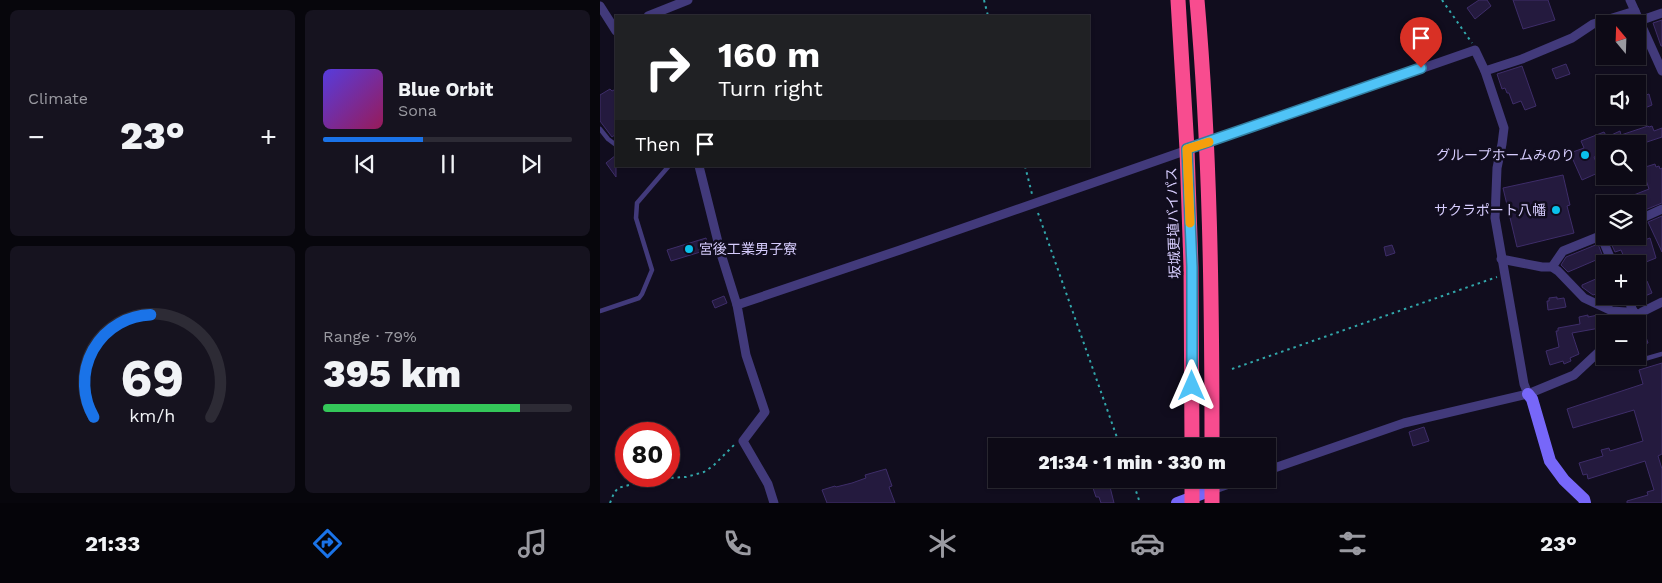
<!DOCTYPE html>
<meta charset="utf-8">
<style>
:root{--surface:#0d0a16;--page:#16131f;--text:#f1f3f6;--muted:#9a9aa1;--line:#2d2b35;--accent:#1a73e8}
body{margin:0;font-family:"Work Sans","Noto Sans JP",sans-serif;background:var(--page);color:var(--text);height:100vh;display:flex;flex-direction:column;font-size:19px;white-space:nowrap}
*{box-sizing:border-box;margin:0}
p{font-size:16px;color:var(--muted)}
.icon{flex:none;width:28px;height:28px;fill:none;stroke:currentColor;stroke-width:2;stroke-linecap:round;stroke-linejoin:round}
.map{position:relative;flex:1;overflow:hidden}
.details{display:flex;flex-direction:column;gap:10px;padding:10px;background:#07060c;width:600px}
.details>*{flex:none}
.guide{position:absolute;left:15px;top:15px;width:475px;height:152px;border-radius:0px;box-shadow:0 1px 4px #0004,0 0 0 1px var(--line);background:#202124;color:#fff;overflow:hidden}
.needle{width:32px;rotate:341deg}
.buttons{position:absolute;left:996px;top:15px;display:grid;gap:10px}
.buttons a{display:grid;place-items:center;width:50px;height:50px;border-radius:0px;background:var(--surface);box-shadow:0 1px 4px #0004,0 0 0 1px var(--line);font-size:25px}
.speed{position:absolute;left:15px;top:422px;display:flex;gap:10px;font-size:25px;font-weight:700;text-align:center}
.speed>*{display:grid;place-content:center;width:65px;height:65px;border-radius:50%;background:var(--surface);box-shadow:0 1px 4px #0004,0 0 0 1px var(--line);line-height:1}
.speed .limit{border:8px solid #d22;background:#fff;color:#111}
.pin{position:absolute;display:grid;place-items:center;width:42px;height:42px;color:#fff;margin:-51px -21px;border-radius:50% 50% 50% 0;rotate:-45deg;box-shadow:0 0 5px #0007}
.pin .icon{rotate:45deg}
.me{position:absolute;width:55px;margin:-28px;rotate:0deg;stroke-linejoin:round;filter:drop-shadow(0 0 4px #0008)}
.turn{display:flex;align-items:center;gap:18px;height:105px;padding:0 20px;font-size:22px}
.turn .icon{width:65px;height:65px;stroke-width:2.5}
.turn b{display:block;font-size:35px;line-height:42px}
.then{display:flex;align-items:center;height:48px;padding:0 20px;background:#0003;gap:10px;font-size:19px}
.big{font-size:38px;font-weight:800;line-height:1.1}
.details .tile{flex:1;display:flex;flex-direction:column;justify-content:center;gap:8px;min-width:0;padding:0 18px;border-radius:8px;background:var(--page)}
.details .dial{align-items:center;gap:0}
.dial svg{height:130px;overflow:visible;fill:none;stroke:var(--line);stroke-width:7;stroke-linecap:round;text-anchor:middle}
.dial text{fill:var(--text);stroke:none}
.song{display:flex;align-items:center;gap:15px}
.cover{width:60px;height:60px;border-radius:8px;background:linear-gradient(135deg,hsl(250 70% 55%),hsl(330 70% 35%))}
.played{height:5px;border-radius:2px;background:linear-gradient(90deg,var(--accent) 40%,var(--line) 40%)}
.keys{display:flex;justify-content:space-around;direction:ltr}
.heat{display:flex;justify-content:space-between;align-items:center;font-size:28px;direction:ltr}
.charge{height:8px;border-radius:4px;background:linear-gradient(90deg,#34c759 79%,var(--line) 0)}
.details .tiles{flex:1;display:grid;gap:10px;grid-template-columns:repeat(2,1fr)}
.trip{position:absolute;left:388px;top:438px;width:288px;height:50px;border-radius:0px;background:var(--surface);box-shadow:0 1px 4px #0004,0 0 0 1px var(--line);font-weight:800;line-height:50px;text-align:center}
.menu{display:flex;height:80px;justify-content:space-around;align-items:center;background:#050409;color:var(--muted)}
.menu .icon{width:35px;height:35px}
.menu .selected{color:var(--accent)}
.menu b{font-size:22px;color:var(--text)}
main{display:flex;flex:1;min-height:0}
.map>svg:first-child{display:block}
</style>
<main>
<section class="details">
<div class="tiles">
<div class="tile"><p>Climate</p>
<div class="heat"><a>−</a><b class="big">23°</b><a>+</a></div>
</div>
<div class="tile">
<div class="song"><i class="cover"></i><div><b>Blue Orbit</b><p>Sona</p></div></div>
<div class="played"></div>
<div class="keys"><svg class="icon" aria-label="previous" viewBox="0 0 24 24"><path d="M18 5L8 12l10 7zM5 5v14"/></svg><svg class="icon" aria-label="pause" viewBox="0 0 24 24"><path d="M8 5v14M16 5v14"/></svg><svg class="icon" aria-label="next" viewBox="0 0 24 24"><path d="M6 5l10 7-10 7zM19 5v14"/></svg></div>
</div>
<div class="tile dial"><svg viewBox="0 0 100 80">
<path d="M14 69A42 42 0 1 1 86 69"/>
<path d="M14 69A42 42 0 0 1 49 6" stroke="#1a73e8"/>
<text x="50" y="56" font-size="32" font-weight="700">69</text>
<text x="50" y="72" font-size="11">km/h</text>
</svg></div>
<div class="tile"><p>Range · 79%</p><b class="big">395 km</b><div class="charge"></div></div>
</div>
</section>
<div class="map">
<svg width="1062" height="503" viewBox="0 0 1062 503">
<rect width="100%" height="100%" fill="#110d1e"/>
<g fill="#241a3e" stroke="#3e2d69">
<path d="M 879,0 L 887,0 L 891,6 L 875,19 L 867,8 Z"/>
<path d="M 913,0 L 948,0 L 955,20 L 923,29 Z"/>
<path d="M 1062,20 L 1062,46 L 1061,46 L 1053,23 Z"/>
<path d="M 966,64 L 970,74 L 956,79 L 952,69 Z"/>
<path d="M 922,66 L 936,106 L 925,110 L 921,101 L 913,104 L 909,93 L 907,93 L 905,88 L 902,89 L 897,74 Z"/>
<path d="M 1038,75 L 1040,75 L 1046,95 L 1049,94 L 1052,105 L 1045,108 L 1044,105 L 1038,107 Z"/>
<path d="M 10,89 L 12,91 L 16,89 L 16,134 L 12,137 L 0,121 L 0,95 Z"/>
<path d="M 1048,126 L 1049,127 L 1052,126 L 1054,131 L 1062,128 L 1062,137 L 1041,144 L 1005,144 L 1005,153 L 994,157 L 1000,172 L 982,180 L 970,153 L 984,148 L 981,141 L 1004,132 L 1007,137 L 1020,131 L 1021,135 Z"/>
<path d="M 16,155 L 16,177 L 6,163 Z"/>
<path d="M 1055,164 L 1056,167 L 1059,166 L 1060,169 L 1062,168 L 1062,203 L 1045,210 L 1043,205 L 1038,207 L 1038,204 L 1029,204 L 1026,198 L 1049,189 L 1042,168 Z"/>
<path d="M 963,175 L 969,201 L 970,205 L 967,206 L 974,233 L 917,247 L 903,188 Z"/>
<path d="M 1062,216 L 1062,252 L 1048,222 Z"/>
<path d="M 1015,236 L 1027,236 L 1031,245 L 1050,238 L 1056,258 L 1041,264 L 1027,264 L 1021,250 L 1015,252 L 1009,239 Z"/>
<path d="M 106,238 L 110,249 L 71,261 L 67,250 Z"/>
<path d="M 998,244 L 1003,257 L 968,272 L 961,265 L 966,257 Z"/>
<path d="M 792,245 L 795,253 L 786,256 L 784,247 Z"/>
<path d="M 1038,265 L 1045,282 L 1047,281 L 1052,293 L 1038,299 Z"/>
<path d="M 1005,275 L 1005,291 L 993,295 L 982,287 L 982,285 Z"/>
<path d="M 124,296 L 127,303 L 115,308 L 112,301 Z"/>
<path d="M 957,297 L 957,299 L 964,298 L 966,307 L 948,310 L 947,301 L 949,301 L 949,298 Z"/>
<path d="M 988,315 L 988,317 L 998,315 L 1000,328 L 972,333 L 979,354 L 970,358 L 971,361 L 964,364 L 963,361 L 950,365 L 946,351 L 959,347 L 956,331 L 958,331 L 958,328 L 980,324 L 979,317 Z"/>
<path d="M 1044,331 L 1048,343 L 1040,346 L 1038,333 Z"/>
<path d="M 1062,363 L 1062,454 L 1058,456 L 1062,469 L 1062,503 L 1027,503 L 1027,501 L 1048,495 L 1047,492 L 1054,490 L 1045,461 L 988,479 L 987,474 L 983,475 L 979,463 L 1003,456 L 1001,450 L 1009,448 L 1010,451 L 1043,441 L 1034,410 L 973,428 L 967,409 L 1043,384 L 1039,370 Z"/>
<path d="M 824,427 L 829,441 L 813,446 L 809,432 Z"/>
<path d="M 286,469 L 292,486 L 289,487 L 295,503 L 227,503 L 222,490 L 235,486 L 236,487 L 252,483 L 266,478 L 265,475 Z"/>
<path d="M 490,479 L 508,479 L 514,503 L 501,503 L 499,497 L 496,497 Z"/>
</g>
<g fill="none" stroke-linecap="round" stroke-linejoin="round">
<g stroke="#32a7ab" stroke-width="2" stroke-dasharray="2.5 4" stroke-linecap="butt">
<path d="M 384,0 L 388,16"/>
<path d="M 842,0 L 872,43"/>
<path d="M 425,166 L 432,194"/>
<path d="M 438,213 L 520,446"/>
<path d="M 632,369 L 897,277"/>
<path d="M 532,479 L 540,503"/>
<path d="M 10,503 L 14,493 L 18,488 L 51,479 L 86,477 L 104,472 L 113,466 L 134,445"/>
</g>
<g stroke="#423a7b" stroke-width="4.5">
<path d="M 0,129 L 8,139 L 16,145"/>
<path d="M 0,311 L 39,298 L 42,294 L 52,270 L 36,218 L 37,203 L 68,167"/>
<path d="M 1036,356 L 1041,360 L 1062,354"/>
</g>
<g stroke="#423a7b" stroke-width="9">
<path d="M 1030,0 L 1062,71"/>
<path d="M 0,6 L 16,31"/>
<path d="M 48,16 L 88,0"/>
<path d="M 1039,21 L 1062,13"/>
<path d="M 885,71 L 922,59 L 972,38 L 993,24 L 1035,11"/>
<path d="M 99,166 L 121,254 L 137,305"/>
<path d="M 1038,220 L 1062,209"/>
<path d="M 1001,236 L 1013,264"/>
<path d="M 901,259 L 942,267 L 952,267 L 958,271 L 984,298 L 1012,311 L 1026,312 L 1033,311 L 1039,316"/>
<path d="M 952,267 L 963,251 L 1005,234"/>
<path d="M 1027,296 L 1033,311"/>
<path d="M 1030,324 L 1042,312 L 1062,302"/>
<path d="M 666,471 L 804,423 L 928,394 L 974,375 L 1005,346"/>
<path d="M 612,490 L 643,479"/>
<path d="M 174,503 L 168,484 L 143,441 L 165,412 L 146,355 L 137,305 L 300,250 L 875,50 L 885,71 L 904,128 L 902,144 L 897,168 L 895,218 L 924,384 L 928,394"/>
</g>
<g stroke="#7767f9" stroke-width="12">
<path d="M 928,394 L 932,399 L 950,461 L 964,480 L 984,499 L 985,503"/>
<path d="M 577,503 L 612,490"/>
</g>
<g stroke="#f84c8f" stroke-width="15">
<path d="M 578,0 L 587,149 L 591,267 L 592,446"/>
<path d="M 597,0 C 610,148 612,298 612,446"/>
<path d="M 612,479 L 612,503"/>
<path d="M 592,503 L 592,479"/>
</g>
</g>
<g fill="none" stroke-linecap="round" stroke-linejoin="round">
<defs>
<path id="route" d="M 592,386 L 592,267 L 587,149 L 821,68"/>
</defs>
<use href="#route" stroke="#337fa1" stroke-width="12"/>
<use href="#route" stroke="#4fc3f7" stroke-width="9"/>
<path stroke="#f59e0b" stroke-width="9" d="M 590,223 L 587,149 L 609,142"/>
</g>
<g fill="#0ac1eb" stroke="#110d1e" stroke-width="2">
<circle cx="985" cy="155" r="5"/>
<circle cx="956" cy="210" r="5"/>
<circle cx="89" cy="249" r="5"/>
</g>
<g text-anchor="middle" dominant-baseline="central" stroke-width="5" stroke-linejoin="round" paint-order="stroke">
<g font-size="14" fill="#d6ccfd" stroke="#110d1e" text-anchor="end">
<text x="975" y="155">グループホームみのり</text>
<text x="946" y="210">サクラポート八幡</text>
<text x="99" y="249" text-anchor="start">宮後工業男子寮</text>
</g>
<g font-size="14" fill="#d6ccfd" stroke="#110d1e">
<text transform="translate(573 223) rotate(-92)">坂城更埴バイパス</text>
</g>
</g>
</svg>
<div class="buttons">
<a><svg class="needle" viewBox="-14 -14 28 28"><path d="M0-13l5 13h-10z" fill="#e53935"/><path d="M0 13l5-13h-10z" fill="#9a9aa1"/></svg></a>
<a><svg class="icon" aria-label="sound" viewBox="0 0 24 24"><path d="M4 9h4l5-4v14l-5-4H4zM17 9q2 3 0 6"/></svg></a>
<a><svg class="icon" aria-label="search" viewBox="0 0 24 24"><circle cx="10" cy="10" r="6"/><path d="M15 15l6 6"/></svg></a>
<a><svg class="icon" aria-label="layers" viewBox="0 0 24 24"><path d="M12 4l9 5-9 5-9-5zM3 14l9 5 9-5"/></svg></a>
<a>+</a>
<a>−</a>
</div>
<div class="speed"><div class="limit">80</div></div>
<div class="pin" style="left:821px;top:68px;background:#d93025"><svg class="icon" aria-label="arrive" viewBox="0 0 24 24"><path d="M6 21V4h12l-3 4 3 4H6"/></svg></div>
<svg class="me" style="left:592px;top:386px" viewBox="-20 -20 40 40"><path d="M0-17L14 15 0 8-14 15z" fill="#4fc3f7" stroke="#fff" stroke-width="4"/></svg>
<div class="trip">21:34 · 1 min · 330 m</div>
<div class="guide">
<div class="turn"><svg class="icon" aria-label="right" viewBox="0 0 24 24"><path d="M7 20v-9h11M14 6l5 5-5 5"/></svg><div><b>160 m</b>Turn right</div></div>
<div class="then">Then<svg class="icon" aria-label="arrive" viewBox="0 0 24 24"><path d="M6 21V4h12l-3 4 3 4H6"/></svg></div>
</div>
</div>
</main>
<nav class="menu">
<b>21:33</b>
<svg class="icon selected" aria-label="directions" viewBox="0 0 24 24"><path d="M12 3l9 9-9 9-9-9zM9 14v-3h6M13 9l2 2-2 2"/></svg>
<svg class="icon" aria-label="music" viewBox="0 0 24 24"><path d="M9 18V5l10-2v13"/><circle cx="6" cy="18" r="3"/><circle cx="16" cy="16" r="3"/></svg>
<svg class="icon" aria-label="phone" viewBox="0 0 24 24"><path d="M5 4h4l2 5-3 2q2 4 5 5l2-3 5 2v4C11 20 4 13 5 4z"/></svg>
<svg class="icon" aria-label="climate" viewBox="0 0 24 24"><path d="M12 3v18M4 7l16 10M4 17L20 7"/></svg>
<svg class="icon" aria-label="car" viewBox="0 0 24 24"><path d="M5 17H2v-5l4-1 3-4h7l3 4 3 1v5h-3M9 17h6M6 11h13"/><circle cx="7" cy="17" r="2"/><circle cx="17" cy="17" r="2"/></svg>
<svg class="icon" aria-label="filters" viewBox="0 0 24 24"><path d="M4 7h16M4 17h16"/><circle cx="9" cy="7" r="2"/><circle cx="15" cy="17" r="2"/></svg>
<b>23°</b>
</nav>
